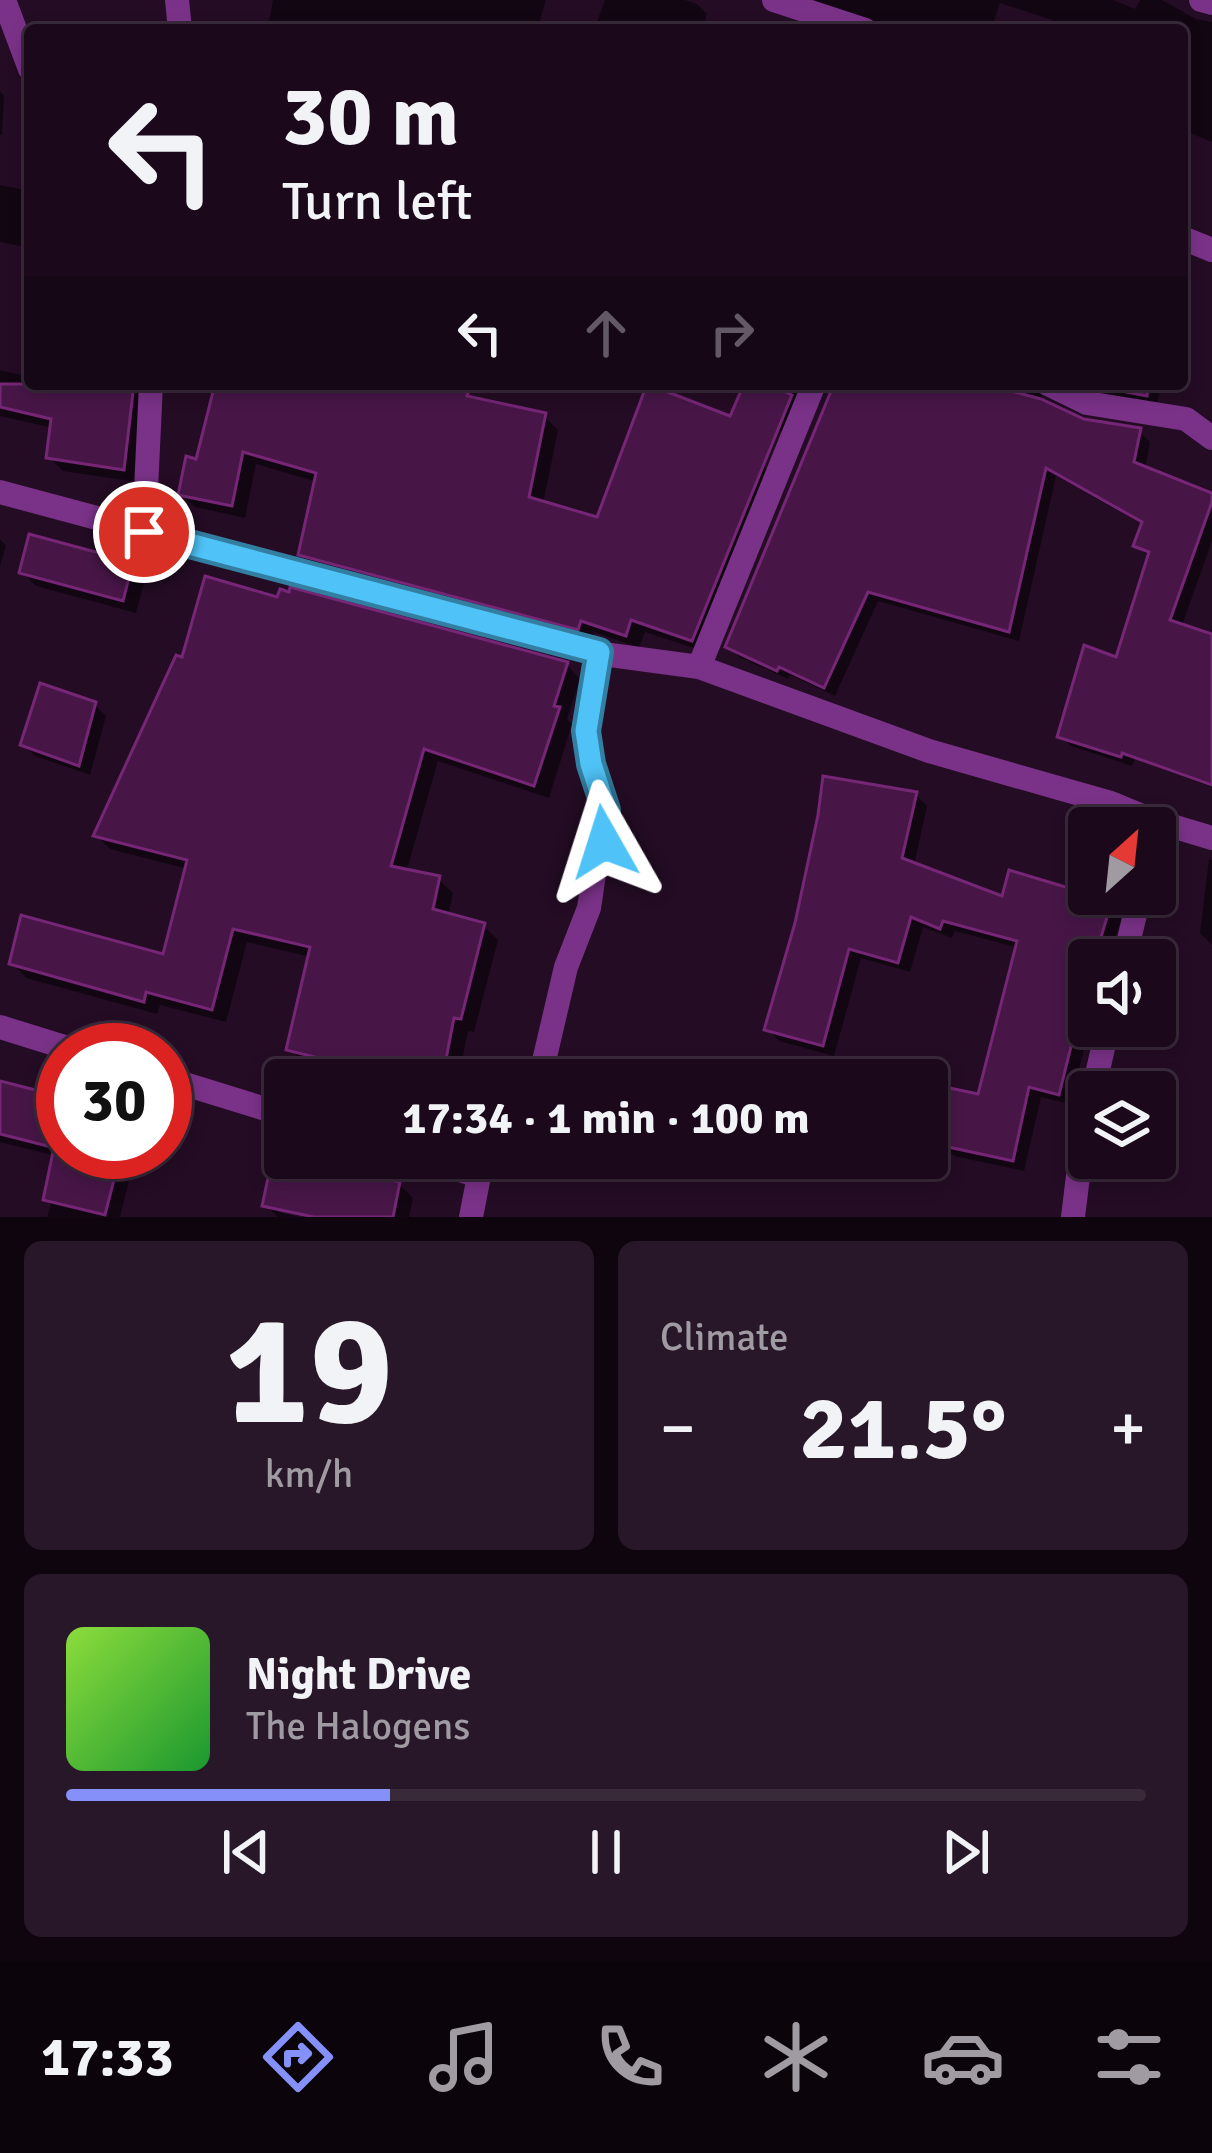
<!DOCTYPE html>
<meta charset="utf-8">
<style>
:root{--surface:#1b091b;--page:#281728;--text:#f1f3f6;--muted:#a09aa3;--line:#392a3a;--accent:#8591f8}
body{margin:0;font-family:Signika,sans-serif;background:var(--page);color:var(--text);height:100vh;display:flex;flex-direction:column;font-size:45px;white-space:nowrap}
*{box-sizing:border-box;margin:0}
p{font-size:39px;color:var(--muted)}
.icon{flex:none;width:66px;height:66px;fill:none;stroke:currentColor;stroke-width:2;stroke-linecap:round;stroke-linejoin:round}
.map{position:relative;height:1217px;overflow:hidden}
.panel{display:flex;flex-direction:column;gap:24px;padding:24px;background:#0f050f;flex:1}
.panel>*{flex:none}
.guide{position:absolute;left:24px;top:24px;width:1164px;height:366px;border-radius:12px;box-shadow:0 6px 18px #0003,0 0 0 3px var(--line);background:#1b091b;color:var(--text);overflow:hidden}
.needle{width:78px;rotate:27deg}
.tools{position:absolute;left:1068px;top:807px;display:grid;gap:24px}
.tools a{display:grid;place-items:center;width:108px;height:108px;border-radius:12px;background:var(--surface);box-shadow:0 6px 18px #0003,0 0 0 3px var(--line);font-size:60px}
.speed{position:absolute;left:36px;top:1023px;display:flex;gap:24px;font-size:60px;font-weight:700;text-align:center}
.speed>*{display:grid;place-content:center;width:156px;height:156px;border-radius:50%;background:var(--surface);box-shadow:0 6px 18px #0003,0 0 0 3px var(--line);line-height:1}
.speed .limit{border:18px solid #d22;background:#fff;color:#111}
.pin{position:absolute;display:grid;place-items:center;width:102px;height:102px;color:#fff;margin:-51px;border:6px solid #fff;border-radius:50%;box-shadow:0 3px 12px #0007}
.me{position:absolute;width:132px;margin:-66px;rotate:354deg;stroke-linejoin:round;filter:drop-shadow(0 0 9px #0008)}
.turn{display:flex;align-items:center;gap:42px;height:252px;padding:0 60px;font-size:54px}
.turn .icon{width:156px;height:156px;stroke-width:2.5}
.turn b{display:block;font-size:84px;line-height:102px}
.lanes{display:flex;align-items:center;height:114px;padding:0 60px;background:#0003;justify-content:center;gap:60px;direction:ltr}
.lanes .off{opacity:.35}
.big{font-size:90px;font-weight:700;line-height:1.1}
.panel .tile{flex:1;display:flex;flex-direction:column;justify-content:center;gap:18px;min-width:0;padding:0 42px;border-radius:18px;background:var(--page)}
.panel .dial{align-items:center;gap:0}
.dial b{font-size:156px;line-height:1}
.song{display:flex;align-items:center;gap:36px}
.cover{width:144px;height:144px;border-radius:18px;background:linear-gradient(135deg,hsl(90 70% 55%),hsl(130 70% 35%))}
.played{height:12px;border-radius:6px;background:linear-gradient(90deg,var(--accent) 30%,var(--line) 30%)}
.keys{display:flex;justify-content:space-around;direction:ltr}
.heat{display:flex;justify-content:space-between;align-items:center;font-size:66px;direction:ltr}
.panel .tiles{flex:1;display:grid;gap:24px;grid-template-columns:1fr 1fr}
.tile:last-child{grid-column:span 2}
.trip{position:absolute;left:264px;top:1059px;width:684px;height:120px;border-radius:12px;background:var(--surface);box-shadow:0 6px 18px #0003,0 0 0 3px var(--line);font-weight:700;line-height:120px;text-align:center}
.tabs{display:flex;height:192px;justify-content:space-around;align-items:center;background:#0b040b;color:var(--muted)}
.tabs .icon{width:84px;height:84px}
.tabs .active{color:var(--accent)}
.tabs b{font-size:54px;color:var(--text)}
.map>svg:first-child{display:block}
</style>
<div class="map">
<svg width="1212" height="1217" viewBox="0 0 1212 1217">
<rect width="100%" height="100%" fill="#240c24"/>
<g fill="#0007">
<path d="M 273,0 L 546,0 L 537,30 L 267,30 Z"/>
<path d="M 605,0 L 685,0 L 697,4 L 707,14 L 702,30 L 594,30 Z"/>
<path d="M 806,0 L 1113,0 L 1135,9 L 1140,0 L 1162,0 L 1196,19 L 1212,22 L 1212,142 L 1183,130 L 1182,132 L 1182,30 L 1061,30 L 1064,24 L 1000,3 L 991,30 L 894,30 Z"/>
<path d="M 0,91 L 4,96 L 2,135 L 0,135 Z"/>
<path d="M 0,185 L 30,191 L 30,248 L 0,242 Z"/>
<path d="M 0,370 L 29,377 L 30,371 L 30,384 L 144,384 L 137,482 L 63,471 L 49,457 L 53,428 L 0,416 Z"/>
<path d="M 218,384 L 370,384 L 544,416 L 558,430 L 543,504 L 599,520 L 763,465 L 776,478 L 706,652 L 645,632 L 639,648 L 594,632 L 591,642 L 314,568 L 301,554 L 317,482 L 256,464 L 245,518 L 195,507 L 181,494 L 199,462 Z"/>
<path d="M 747,384 L 803,384 L 788,438 L 780,430 L 781,427 L 748,415 Z"/>
<path d="M 920,384 L 1047,384 L 1041,396 L 1043,403 L 1079,421 L 1139,431 L 1150,442 L 1145,469 L 1212,496 L 1212,541 L 1132,766 L 1071,746 L 1060,736 L 1118,661 L 1150,557 L 1136,546 L 1144,525 L 1056,476 L 1019,641 L 878,601 L 835,696 L 790,675 L 788,679 L 739,657 L 729,646 Z"/>
<path d="M 1077,384 L 1161,384 L 1157,405 L 1105,397 Z"/>
<path d="M 0,539 L 6,546 L 0,566 Z"/>
<path d="M 131,565 L 145,579 L 136,613 L 36,586 L 22,572 Z"/>
<path d="M 279,601 L 566,664 L 580,679 L 567,719 L 572,724 L 549,798 L 438,761 L 406,873 L 438,879 L 453,893 L 448,917 L 484,926 L 498,940 L 474,1032 L 468,1031 L 458,1080 L 372,1080 L 304,1063 L 290,1049 L 311,957 L 247,942 L 226,1022 L 160,1005 L 157,1014 L 26,978 L 12,963 L 165,958 L 188,869 L 110,849 L 96,835 L 184,661 Z"/>
<path d="M 94,704 L 106,716 L 90,775 L 35,756 L 23,745 Z"/>
<path d="M 1212,727 L 1212,787 L 1156,767 L 1150,761 Z"/>
<path d="M 916,795 L 927,806 L 914,865 L 1004,900 L 1110,904 L 1122,916 L 1108,960 L 1089,960 L 1090,1026 L 1070,1104 L 1041,1097 L 1024,1171 L 954,1156 L 942,1144 L 981,1098 L 1019,948 L 955,931 L 952,938 L 923,927 L 910,972 L 861,958 L 834,1056 L 779,1041 L 768,1029 Z"/>
<path d="M 1209,859 L 1212,860 L 1212,945 L 1200,933 Z"/>
<path d="M 0,1084 L 63,1100 L 63,1152 L 136,1152 L 120,1217 L 47,1217 L 51,1204 L 46,1199 L 56,1156 L 0,1142 Z"/>
<path d="M 399,1184 L 413,1198 L 409,1217 L 328,1217 L 278,1206 L 278,1212 L 299,1217 L 278,1217 L 266,1205 Z"/>
</g>
<g fill="#471647" stroke="#752675" stroke-width="3">
<path d="M 0,384 L 134,384 L 124,470 L 46,458 L 51,419 L 0,407 Z"/>
<path d="M 215,384 L 471,384 L 467,396 L 546,413 L 529,497 L 597,517 L 647,384 L 730,416 L 744,384 L 767,384 L 792,395 L 692,641 L 631,620 L 626,636 L 581,621 L 578,630 L 298,555 L 316,473 L 243,452 L 232,506 L 178,495 L 186,456 L 196,459 Z"/>
<path d="M 834,384 L 985,384 L 1041,399 L 1084,419 L 1141,428 L 1134,462 L 1212,493 L 1212,502 L 1170,620 L 1212,634 L 1212,785 L 1122,753 L 1121,757 L 1057,737 L 1084,645 L 1116,657 L 1149,552 L 1133,546 L 1142,522 L 1046,468 L 1009,632 L 868,592 L 824,688 L 779,667 L 777,671 L 725,647 Z"/>
<path d="M 1086,384 L 1149,384 L 1147,396 Z"/>
<path d="M 29,534 L 133,562 L 123,601 L 19,573 Z"/>
<path d="M 205,576 L 277,597 L 280,589 L 289,592 L 290,587 L 568,662 L 554,706 L 560,707 L 534,786 L 424,749 L 391,866 L 440,876 L 433,909 L 485,923 L 461,1019 L 454,1018 L 442,1080 L 359,1065 L 359,1068 L 286,1050 L 310,947 L 233,929 L 212,1010 L 146,992 L 144,1002 L 9,964 L 21,915 L 163,954 L 187,860 L 93,836 L 176,655 L 182,657 Z"/>
<path d="M 40,683 L 96,702 L 79,766 L 20,745 Z"/>
<path d="M 823,776 L 917,792 L 902,858 L 1002,896 L 1009,870 L 1112,901 L 1094,960 L 1089,960 L 1089,974 L 1059,1095 L 1029,1087 L 1013,1161 L 939,1145 L 950,1088 L 978,1094 L 1017,941 L 943,921 L 940,929 L 911,917 L 898,963 L 849,949 L 823,1046 L 764,1030 L 795,923 L 818,815 Z"/>
<path d="M 0,1081 L 63,1097 L 63,1150 L 0,1134 Z"/>
<path d="M 53,1152 L 121,1152 L 105,1215 L 43,1200 Z"/>
<path d="M 273,1155 L 400,1182 L 393,1217 L 314,1217 L 262,1206 Z"/>
</g>
<g fill="none" stroke-linecap="round" stroke-linejoin="round">
<g stroke="#7a3288" stroke-width="24">
<path d="M 4,0 L 30,69"/>
<path d="M 177,0 L 180,30"/>
<path d="M 774,0 L 865,30"/>
<path d="M 1201,0 L 1212,3"/>
<path d="M 1182,238 L 1212,250"/>
<path d="M 1048,384 L 1087,403 L 1186,419 L 1212,438"/>
<path d="M 0,492 L 603,654 L 699,667 L 929,751 L 1111,803 L 1152,820 L 1151,828"/>
<path d="M 144,532 L 151,384"/>
<path d="M 699,667 L 814,384"/>
<path d="M 1152,820 L 1212,838"/>
<path d="M 1124,960 L 1140,894"/>
<path d="M 0,1027 L 74,1050"/>
<path d="M 165,1078 L 285,1115"/>
<path d="M 536,1080 L 544,1061 L 566,967 L 589,908 L 594,874 L 604,842 L 606,810 L 591,764 L 587,731 L 599,653"/>
<path d="M 1093,1092 L 1108,1026"/>
<path d="M 422,1158 L 479,1176"/>
<path d="M 471,1217 L 479,1176 L 490,1158"/>
<path d="M 1073,1217 L 1083,1135 L 1089,1108"/>
</g>
</g>
<g fill="none" stroke-linecap="round" stroke-linejoin="round">
<defs>
<path id="route" d="M 144,532 L 599,652 L 586,731 L 591,764 L 606,810 L 604,842"/>
</defs>
<use href="#route" stroke="#337fa1" stroke-width="30"/>
<use href="#route" stroke="#4fc3f7" stroke-width="21"/>
</g>
</svg>
<div class="tools">
<a><svg class="needle" viewBox="-14 -14 28 28"><path d="M0-13l5 13h-10z" fill="#e53935"/><path d="M0 13l5-13h-10z" fill="#a09aa3"/></svg></a>
<a><svg class="icon" aria-label="sound" viewBox="0 0 24 24"><path d="M4 9h4l5-4v14l-5-4H4zM17 9q2 3 0 6"/></svg></a>
<a><svg class="icon" aria-label="layers" viewBox="0 0 24 24"><path d="M12 4l9 5-9 5-9-5zM3 14l9 5 9-5"/></svg></a>
</div>
<div class="speed"><div class="limit">30</div></div>
<div class="pin" style="left:144px;top:532px;background:#d93025"><svg class="icon" aria-label="arrive" viewBox="0 0 24 24"><path d="M6 21V4h12l-3 4 3 4H6"/></svg></div>
<svg class="me" style="left:604px;top:842px" viewBox="-20 -20 40 40"><path d="M0-17L14 15 0 8-14 15z" fill="#4fc3f7" stroke="#fff" stroke-width="4"/></svg>
<div class="trip">17:34 · 1 min · 100 m</div>
<div class="guide">
<div class="turn"><svg class="icon" aria-label="left" viewBox="0 0 24 24"><path d="M17 20v-9H6M10 6l-5 5 5 5"/></svg><div><b>30 m</b>Turn left</div></div>
<div class="lanes"><svg class="icon" aria-label="left" viewBox="0 0 24 24"><path d="M17 20v-9H6M10 6l-5 5 5 5"/></svg><svg class="icon off" aria-label="ahead" viewBox="0 0 24 24"><path d="M12 20V5M6 11l6-6 6 6"/></svg><svg class="icon off" aria-label="right" viewBox="0 0 24 24"><path d="M7 20v-9h11M14 6l5 5-5 5"/></svg></div>
</div>
</div>
<section class="panel">
<div class="tiles">
<div class="tile dial"><b>19</b><p>km/h</p></div>
<div class="tile"><p>Climate</p>
<div class="heat"><a>−</a><b class="big">21.5°</b><a>+</a></div>
</div>
<div class="tile">
<div class="song"><i class="cover"></i><div><b>Night Drive</b><p>The Halogens</p></div></div>
<div class="played"></div>
<div class="keys"><svg class="icon" aria-label="previous" viewBox="0 0 24 24"><path d="M18 5L8 12l10 7zM5 5v14"/></svg><svg class="icon" aria-label="pause" viewBox="0 0 24 24"><path d="M8 5v14M16 5v14"/></svg><svg class="icon" aria-label="next" viewBox="0 0 24 24"><path d="M6 5l10 7-10 7zM19 5v14"/></svg></div>
</div>
</div>
</section>
<nav class="tabs">
<b>17:33</b>
<svg class="icon active" aria-label="directions" viewBox="0 0 24 24"><path d="M12 3l9 9-9 9-9-9zM9 14v-3h6M13 9l2 2-2 2"/></svg>
<svg class="icon" aria-label="music" viewBox="0 0 24 24"><path d="M9 18V5l10-2v13"/><circle cx="6" cy="18" r="3"/><circle cx="16" cy="16" r="3"/></svg>
<svg class="icon" aria-label="phone" viewBox="0 0 24 24"><path d="M5 4h4l2 5-3 2q2 4 5 5l2-3 5 2v4C11 20 4 13 5 4z"/></svg>
<svg class="icon" aria-label="climate" viewBox="0 0 24 24"><path d="M12 3v18M4 7l16 10M4 17L20 7"/></svg>
<svg class="icon" aria-label="car" viewBox="0 0 24 24"><path d="M5 17H2v-5l4-1 3-4h7l3 4 3 1v5h-3M9 17h6M6 11h13"/><circle cx="7" cy="17" r="2"/><circle cx="17" cy="17" r="2"/></svg>
<svg class="icon" aria-label="filters" viewBox="0 0 24 24"><path d="M4 7h16M4 17h16"/><circle cx="9" cy="7" r="2"/><circle cx="15" cy="17" r="2"/></svg>
</nav>
